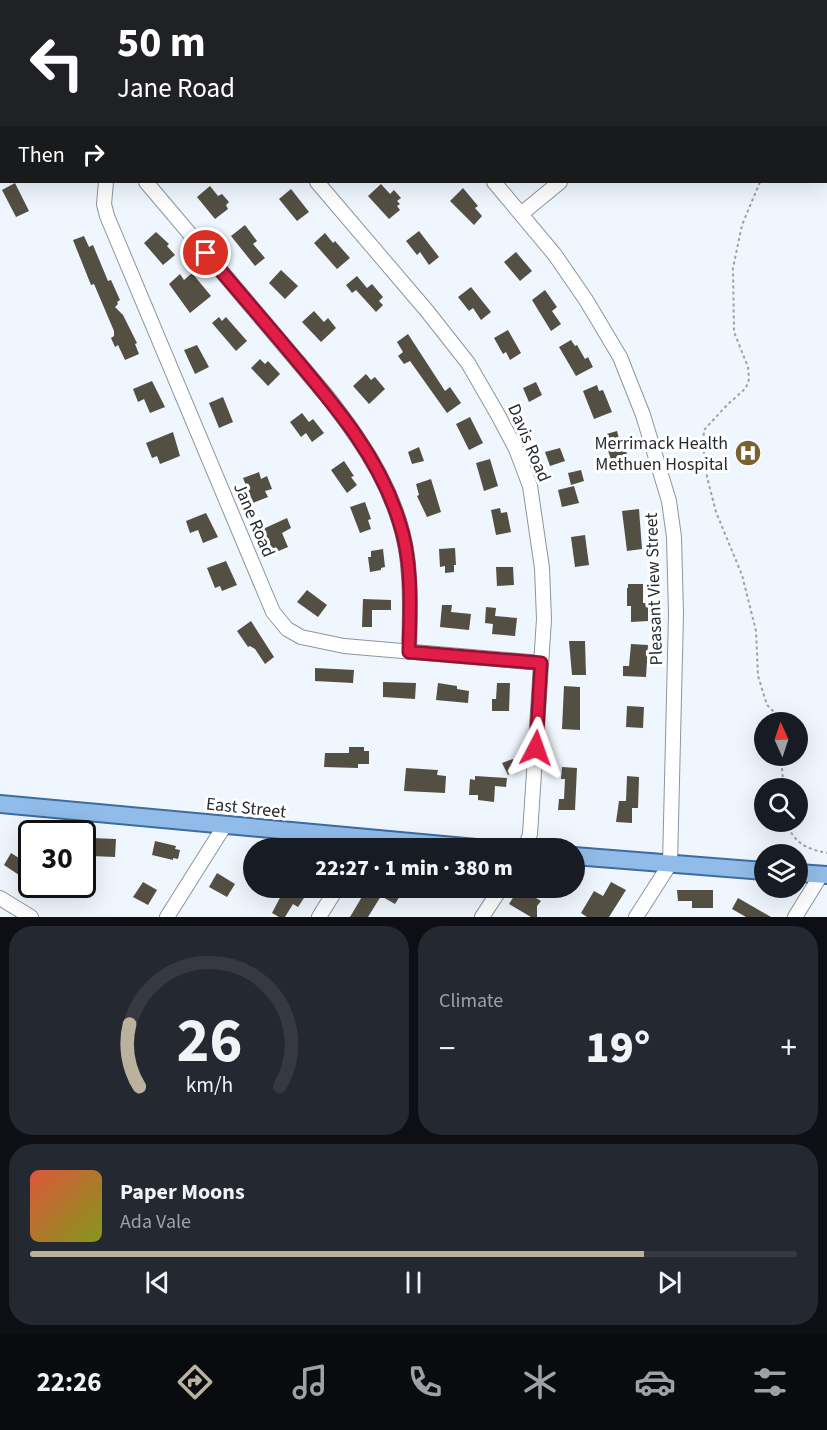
<!DOCTYPE html>
<meta charset="utf-8">
<style>
:root{--surface:#171b24;--page:#242831;--text:#f1f3f6;--muted:#9ea1a6;--line:#363941;--accent:#bbb29e}
body{margin:0;font-family:"Source Sans 3",sans-serif;background:var(--page);color:var(--text);height:100vh;display:flex;flex-direction:column;font-size:22px;white-space:nowrap}
*{box-sizing:border-box;margin:0}
p{font-size:20px;color:var(--muted)}
.icon{flex:none;width:33px;height:33px;fill:none;stroke:currentColor;stroke-width:2;stroke-linecap:round;stroke-linejoin:round}
.map{position:relative;height:917px;overflow:hidden}
.sheet{display:flex;flex-direction:column;gap:9px;padding:9px;background:#0d0f14;flex:1}
.sheet>*{flex:none}
.banner{position:absolute;left:0px;top:0px;width:828px;height:183px;box-shadow:0 6px 24px #0002;background:#202124;color:#fff;overflow:hidden}
.needle{width:39px;rotate:357deg}
.tools{position:absolute;left:754px;top:712px;display:grid;gap:12px}
.tools a{display:grid;place-items:center;width:54px;height:54px;border-radius:50%;background:var(--surface);box-shadow:0 6px 24px #0002;font-size:30px}
.speed{position:absolute;left:18px;top:820px;display:flex;gap:12px;font-size:30px;font-weight:700;text-align:center}
.speed>*{display:grid;place-content:center;width:78px;height:78px;border-radius:50%;background:var(--surface);box-shadow:0 6px 24px #0002;line-height:1}
.speed .limit{border:3px solid #111;border-radius:9px;background:#fff;color:#111}
.pin{position:absolute;display:grid;place-items:center;width:51px;height:51px;color:#fff;margin:-26px;border:3px solid #fff;border-radius:50%;box-shadow:0 2px 6px #0007}
.me{position:absolute;width:66px;margin:-33px;rotate:4deg;stroke-linejoin:round;filter:drop-shadow(0 0 4px #0008)}
.turn{display:flex;align-items:center;gap:21px;height:126px;padding:0 18px;font-size:27px}
.turn .icon{width:78px;height:78px;stroke-width:2.5}
.turn b{display:block;font-size:42px;line-height:51px}
.then{display:flex;align-items:center;height:57px;padding:0 18px;background:#0003;gap:12px;font-size:22px}
.big{font-size:45px;font-weight:800;line-height:1.1}
.sheet .tile{flex:1;display:flex;flex-direction:column;justify-content:center;gap:9px;min-width:0;padding:0 21px;border-radius:24px;background:var(--page)}
.sheet .dial{align-items:center;gap:0}
.dial svg{height:156px;overflow:visible;fill:none;stroke:var(--line);stroke-width:7;stroke-linecap:round;text-anchor:middle}
.dial text{fill:var(--text);stroke:none}
.song{display:flex;align-items:center;gap:18px}
.cover{width:72px;height:72px;border-radius:9px;background:linear-gradient(135deg,hsl(10 70% 55%),hsl(70 70% 35%))}
.played{height:6px;border-radius:3px;background:linear-gradient(90deg,var(--accent) 80%,var(--line) 80%)}
.keys{display:flex;justify-content:space-around;direction:ltr}
.heat{display:flex;justify-content:space-between;align-items:center;font-size:33px;direction:ltr}
.sheet .tiles{flex:1;display:grid;gap:9px;grid-template-columns:1fr 1fr}
.tile:last-child{grid-column:span 2}
.trip{position:absolute;left:243px;top:838px;width:342px;height:60px;border-radius:30px;background:var(--surface);box-shadow:0 6px 24px #0002;font-weight:800;line-height:60px;text-align:center}
.dock{display:flex;height:96px;justify-content:space-around;align-items:center;background:#090b0e;color:var(--muted)}
.dock .icon{width:42px;height:42px}
.dock .selected{color:var(--accent)}
.dock b{font-size:27px;color:var(--text)}
.map>svg:first-child{display:block}
</style>
<div class="map">
<svg width="827" height="917" viewBox="0 0 827 917">
<rect width="100%" height="100%" fill="#eff6fd"/>
<g fill="#544f43">
<path d="M 15,183 L 29,211 L 16,217 L 2,190 Z"/>
<path d="M 381,184 L 390,194 L 394,190 L 401,198 L 397,201 L 400,204 L 397,206 L 400,210 L 389,219 L 368,196 Z"/>
<path d="M 210,186 L 218,196 L 222,194 L 229,202 L 226,205 L 228,209 L 215,219 L 197,197 Z"/>
<path d="M 463,188 L 478,206 L 475,208 L 482,216 L 474,225 L 450,201 Z"/>
<path d="M 291,189 L 309,212 L 297,221 L 279,199 Z"/>
<path d="M 245,225 L 257,241 L 253,244 L 265,258 L 255,266 L 231,236 Z"/>
<path d="M 419,231 L 439,257 L 429,265 L 420,252 L 417,255 L 406,241 Z"/>
<path d="M 156,232 L 169,244 L 167,246 L 175,255 L 163,265 L 144,243 Z"/>
<path d="M 325,233 L 333,243 L 335,241 L 350,258 L 337,269 L 314,243 Z"/>
<path d="M 84,236 L 89,247 L 93,245 L 108,281 L 111,280 L 120,300 L 117,302 L 118,304 L 115,307 L 123,315 L 137,343 L 135,344 L 139,354 L 125,360 L 118,345 L 115,347 L 111,338 L 114,336 L 114,331 L 94,284 L 91,285 L 73,240 Z"/>
<path d="M 516,252 L 532,271 L 520,281 L 504,262 Z"/>
<path d="M 281,270 L 298,286 L 285,299 L 269,283 Z"/>
<path d="M 192,273 L 211,296 L 190,313 L 169,284 L 180,274 L 184,280 Z"/>
<path d="M 357,276 L 367,288 L 372,284 L 383,297 L 379,301 L 383,305 L 376,312 L 356,290 L 352,293 L 346,285 Z"/>
<path d="M 471,287 L 491,312 L 481,320 L 473,308 L 469,311 L 458,297 Z"/>
<path d="M 545,290 L 557,307 L 552,311 L 561,324 L 551,331 L 532,300 Z"/>
<path d="M 314,311 L 324,322 L 328,318 L 336,328 L 321,342 L 302,322 Z"/>
<path d="M 219,317 L 222,321 L 226,317 L 247,341 L 236,351 L 212,323 Z"/>
<path d="M 508,330 L 521,353 L 510,360 L 506,352 L 503,354 L 494,338 Z"/>
<path d="M 408,334 L 445,391 L 450,387 L 461,403 L 447,413 L 410,361 L 404,364 L 398,356 L 403,352 L 397,342 Z"/>
<path d="M 571,340 L 575,346 L 577,345 L 585,359 L 588,357 L 593,367 L 576,376 L 559,347 Z"/>
<path d="M 197,345 L 209,367 L 195,374 L 184,350 Z"/>
<path d="M 260,359 L 265,364 L 268,361 L 280,374 L 268,386 L 251,368 Z"/>
<path d="M 366,374 L 371,380 L 375,377 L 385,389 L 369,404 L 353,386 Z"/>
<path d="M 152,381 L 165,407 L 150,413 L 144,399 L 138,402 L 133,389 Z"/>
<path d="M 536,382 L 542,395 L 529,402 L 523,388 Z"/>
<path d="M 597,385 L 599,391 L 603,390 L 612,412 L 594,419 L 583,391 Z"/>
<path d="M 223,397 L 233,422 L 219,428 L 209,403 Z"/>
<path d="M 302,413 L 309,422 L 313,419 L 324,433 L 312,442 L 306,433 L 301,437 L 290,422 Z"/>
<path d="M 470,417 L 483,443 L 469,450 L 456,424 Z"/>
<path d="M 617,431 L 621,446 L 624,445 L 631,467 L 622,470 L 621,467 L 614,469 L 603,435 Z"/>
<path d="M 173,432 L 180,456 L 160,464 L 157,456 L 152,458 L 146,443 Z"/>
<path d="M 419,447 L 424,461 L 412,464 L 408,452 Z"/>
<path d="M 560,448 L 565,461 L 550,466 L 545,452 Z"/>
<path d="M 490,459 L 498,486 L 484,491 L 476,463 Z"/>
<path d="M 344,461 L 354,476 L 351,477 L 357,485 L 347,493 L 331,470 Z"/>
<path d="M 581,470 L 584,481 L 571,485 L 568,473 Z"/>
<path d="M 259,472 L 261,479 L 267,476 L 272,489 L 265,491 L 268,497 L 253,503 L 243,478 Z"/>
<path d="M 431,479 L 441,512 L 427,517 L 417,496 L 419,495 L 416,484 Z"/>
<path d="M 574,486 L 579,503 L 562,507 L 558,490 Z"/>
<path d="M 365,502 L 371,519 L 368,520 L 371,529 L 360,533 L 350,507 Z"/>
<path d="M 500,508 L 501,513 L 507,512 L 511,532 L 496,535 L 491,510 Z"/>
<path d="M 639,509 L 642,549 L 627,551 L 622,511 Z"/>
<path d="M 206,513 L 218,537 L 203,543 L 198,530 L 190,533 L 186,521 Z"/>
<path d="M 287,518 L 291,528 L 282,533 L 288,547 L 274,553 L 263,529 Z"/>
<path d="M 585,535 L 589,565 L 575,567 L 571,537 Z"/>
<path d="M 455,548 L 456,565 L 454,565 L 454,572 L 445,573 L 445,566 L 440,567 L 439,549 Z"/>
<path d="M 383,549 L 385,567 L 381,568 L 381,570 L 370,572 L 368,557 L 371,557 L 371,551 Z"/>
<path d="M 226,561 L 237,585 L 222,591 L 220,586 L 215,588 L 207,568 Z"/>
<path d="M 496,567 L 513,567 L 514,585 L 497,586 Z"/>
<path d="M 628,584 L 643,584 L 643,603 L 648,603 L 648,621 L 631,622 L 631,606 L 627,606 L 627,588 L 628,588 Z"/>
<path d="M 307,590 L 327,605 L 318,617 L 297,602 Z"/>
<path d="M 363,599 L 391,600 L 391,610 L 372,610 L 372,627 L 362,627 Z"/>
<path d="M 442,605 L 452,605 L 451,612 L 471,614 L 469,630 L 440,627 Z"/>
<path d="M 486,607 L 496,608 L 495,616 L 517,618 L 515,636 L 492,634 L 493,624 L 485,623 Z"/>
<path d="M 251,621 L 274,657 L 265,664 L 255,649 L 250,646 L 248,647 L 237,631 Z"/>
<path d="M 569,641 L 585,641 L 586,675 L 572,675 Z"/>
<path d="M 631,644 L 648,645 L 646,677 L 623,676 L 623,666 L 629,666 Z"/>
<path d="M 315,668 L 354,670 L 353,683 L 315,681 Z"/>
<path d="M 383,682 L 416,683 L 415,699 L 383,697 Z"/>
<path d="M 438,683 L 457,686 L 457,689 L 469,691 L 468,703 L 436,700 Z"/>
<path d="M 497,683 L 510,683 L 509,711 L 492,711 L 492,699 L 496,699 Z"/>
<path d="M 564,686 L 580,687 L 580,730 L 562,729 Z"/>
<path d="M 627,706 L 644,707 L 643,728 L 626,727 Z"/>
<path d="M 349,747 L 364,747 L 364,751 L 369,751 L 369,764 L 358,764 L 358,768 L 324,767 L 325,753 L 349,753 Z"/>
<path d="M 513,759 L 518,770 L 508,775 L 502,763 Z"/>
<path d="M 562,767 L 577,768 L 575,810 L 558,810 L 559,799 L 564,799 L 565,779 L 561,779 Z"/>
<path d="M 406,768 L 438,770 L 437,775 L 446,776 L 445,793 L 404,791 Z"/>
<path d="M 475,776 L 507,778 L 506,787 L 495,786 L 494,802 L 478,800 L 478,795 L 469,795 L 470,779 L 475,780 Z"/>
<path d="M 627,776 L 639,777 L 638,808 L 632,808 L 632,823 L 616,822 L 619,801 L 626,801 Z"/>
<path d="M 92,838 L 116,839 L 115,857 L 91,856 Z"/>
<path d="M 155,841 L 176,846 L 175,849 L 180,850 L 178,859 L 173,858 L 173,860 L 152,855 Z"/>
<path d="M 11,853 L 30,865 L 32,862 L 32,889 L 19,881 L 22,877 L 4,865 Z"/>
<path d="M 217,873 L 235,884 L 227,897 L 209,887 Z"/>
<path d="M 143,882 L 157,890 L 148,905 L 133,897 Z"/>
<path d="M 611,882 L 626,890 L 609,917 L 587,917 L 581,913 L 594,891 L 603,896 Z"/>
<path d="M 289,888 L 300,888 L 308,892 L 298,907 L 293,904 L 285,917 L 279,917 L 272,913 L 284,890 L 287,892 Z"/>
<path d="M 368,888 L 405,888 L 395,904 L 381,896 L 368,917 L 350,917 L 363,895 L 365,897 L 369,891 L 372,893 L 373,891 Z"/>
<path d="M 519,888 L 541,901 L 537,906 L 537,917 L 531,917 L 509,904 Z"/>
<path d="M 677,890 L 713,890 L 713,908 L 692,908 L 692,901 L 678,901 Z"/>
<path d="M 738,898 L 771,917 L 746,917 L 732,909 Z"/>
</g>
<g fill="none" stroke-linecap="round" stroke-linejoin="round">
<defs>
<g id="minor">
<path d="M 164,0 L 165,2"/>
<path d="M 341,0 L 343,2"/>
<path d="M 773,2 L 774,0"/>
<path d="M 106,182 L 104,204 L 107,216 L 273,612 L 287,629 L 301,637 L 344,646 L 541,663"/>
<path d="M 146,182 L 326,395 C 363,442 398,494 407,555 C 411,587 410,619 409,652"/>
<path d="M 317,182 L 427,311 L 468,363 L 498,415 L 516,449 L 530,486 L 542,568 L 544,619 L 530,834 L 525,849"/>
<path d="M 494,182 L 555,255 L 586,300 L 620,357 L 643,415 L 669,501 L 674,537 L 676,614 L 670,864 L 636,917"/>
<path d="M 521,214 L 560,182"/>
<path d="M 0,898 L 31,917"/>
<path d="M 167,917 L 225,825"/>
<path d="M 319,917 L 337,888"/>
<path d="M 482,917 L 501,888"/>
<path d="M 795,917 L 821,875"/>
</g>
<g id="major">
<path d="M 0,804 L 487,849"/>
<path d="M 574,856 L 765,871"/>
<path d="M 798,873 L 827,875"/>
</g>
</defs>
<use href="#minor" stroke="#8c95a0" stroke-width="16"/>
<use href="#major" stroke="#3d6c9f" stroke-width="20"/>
<g stroke="#9ca1a7" stroke-width="2" stroke-dasharray="3 3" stroke-linecap="butt">
<path d="M 826,84 L 827,84"/>
<path d="M 760,182 L 742,225 L 733,268 L 734,332 L 748,367 L 749,379 L 746,388 L 727,405 L 704,430 L 703,445 L 707,477 L 716,512 L 742,575 L 756,631 L 758,676 L 767,705 L 785,723"/>
<path d="M 784,789 L 782,769 L 784,756"/>
<path d="M 785,822 C 796,843 803,848 827,853"/>
</g>
<use href="#minor" stroke="#fff" stroke-width="14"/>
<use href="#major" stroke="#91bce9" stroke-width="16"/>
</g>
<g fill="none" stroke-linecap="round" stroke-linejoin="round">
<defs>
<path id="route" d="M 206,253 C 235,288 265,322 294,357 C 336,407 379,457 399,521 C 413,562 410,608 409,652 L 541,663 L 536,748"/>
</defs>
<use href="#route" stroke="#92132f" stroke-width="15"/>
<use href="#route" stroke="#e11d48" stroke-width="10"/>
</g>
<defs>
<symbol id="hospital-disc" viewBox="-11 -11 22 22"><circle r="9.5" fill="#796232" stroke="#fff"/><path d="M-5-5h3v3.5h4V-5h3V5h-3V1.5h-4V5h-3Z" fill="#fff"/></symbol>
</defs>
<g fill-rule="evenodd">
<use href="#hospital-disc" x="733" y="438" width="30" height="30"/>
</g>
<g text-anchor="middle" dominant-baseline="central" stroke-width="6" stroke-linejoin="round" paint-order="stroke">
<g font-size="18" fill="#282c30" stroke="#fff">
<text transform="translate(529 443) rotate(67)">Davis Road</text>
<text transform="translate(254 520) rotate(67)">Jane Road</text>
<text transform="translate(654 589) rotate(-92)">Pleasant View Street</text>
<text transform="translate(246 808) rotate(6)">East Street</text>
</g>
<g font-size="18" fill="#282c30" stroke="#fff" text-anchor="end">
<text x="728" y="443">Merrimack Health<tspan x="728" dy="21">Methuen Hospital</tspan></text>
</g>
</g>
</svg>
<div class="tools">
<a><svg class="needle" viewBox="-14 -14 28 28"><path d="M0-13l5 13h-10z" fill="#e53935"/><path d="M0 13l5-13h-10z" fill="#9ea1a6"/></svg></a>
<a><svg class="icon" aria-label="search" viewBox="0 0 24 24"><circle cx="10" cy="10" r="6"/><path d="M15 15l6 6"/></svg></a>
<a><svg class="icon" aria-label="layers" viewBox="0 0 24 24"><path d="M12 4l9 5-9 5-9-5zM3 14l9 5 9-5"/></svg></a>
</div>
<div class="speed"><div class="limit">30</div></div>
<div class="pin" style="left:206px;top:253px;background:#d93025"><svg class="icon" aria-label="arrive" viewBox="0 0 24 24"><path d="M6 21V4h12l-3 4 3 4H6"/></svg></div>
<svg class="me" style="left:536px;top:748px" viewBox="-20 -20 40 40"><path d="M0-17L14 15 0 8-14 15z" fill="#e11d48" stroke="#fff" stroke-width="4"/></svg>
<div class="trip">22:27 · 1 min · 380 m</div>
<div class="banner">
<div class="turn"><svg class="icon" aria-label="left" viewBox="0 0 24 24"><path d="M17 20v-9H6M10 6l-5 5 5 5"/></svg><div><b>50 m</b>Jane Road</div></div>
<div class="then">Then<svg class="icon" aria-label="right" viewBox="0 0 24 24"><path d="M7 20v-9h11M14 6l5 5-5 5"/></svg></div>
</div>
</div>
<section class="sheet">
<div class="tiles">
<div class="tile dial"><svg viewBox="0 0 100 80">
<path d="M14 69A42 42 0 1 1 86 69"/>
<path d="M14 69A42 42 0 0 1 9 37" stroke="#bbb29e"/>
<text x="50" y="56" font-size="32" font-weight="700">26</text>
<text x="50" y="72" font-size="11">km/h</text>
</svg></div>
<div class="tile"><p>Climate</p>
<div class="heat"><a>−</a><b class="big">19°</b><a>+</a></div>
</div>
<div class="tile">
<div class="song"><i class="cover"></i><div><b>Paper Moons</b><p>Ada Vale</p></div></div>
<div class="played"></div>
<div class="keys"><svg class="icon" aria-label="previous" viewBox="0 0 24 24"><path d="M18 5L8 12l10 7zM5 5v14"/></svg><svg class="icon" aria-label="pause" viewBox="0 0 24 24"><path d="M8 5v14M16 5v14"/></svg><svg class="icon" aria-label="next" viewBox="0 0 24 24"><path d="M6 5l10 7-10 7zM19 5v14"/></svg></div>
</div>
</div>
</section>
<nav class="dock">
<b>22:26</b>
<svg class="icon selected" aria-label="directions" viewBox="0 0 24 24"><path d="M12 3l9 9-9 9-9-9zM9 14v-3h6M13 9l2 2-2 2"/></svg>
<svg class="icon" aria-label="music" viewBox="0 0 24 24"><path d="M9 18V5l10-2v13"/><circle cx="6" cy="18" r="3"/><circle cx="16" cy="16" r="3"/></svg>
<svg class="icon" aria-label="phone" viewBox="0 0 24 24"><path d="M5 4h4l2 5-3 2q2 4 5 5l2-3 5 2v4C11 20 4 13 5 4z"/></svg>
<svg class="icon" aria-label="climate" viewBox="0 0 24 24"><path d="M12 3v18M4 7l16 10M4 17L20 7"/></svg>
<svg class="icon" aria-label="car" viewBox="0 0 24 24"><path d="M5 17H2v-5l4-1 3-4h7l3 4 3 1v5h-3M9 17h6M6 11h13"/><circle cx="7" cy="17" r="2"/><circle cx="17" cy="17" r="2"/></svg>
<svg class="icon" aria-label="filters" viewBox="0 0 24 24"><path d="M4 7h16M4 17h16"/><circle cx="9" cy="7" r="2"/><circle cx="15" cy="17" r="2"/></svg>
</nav>
